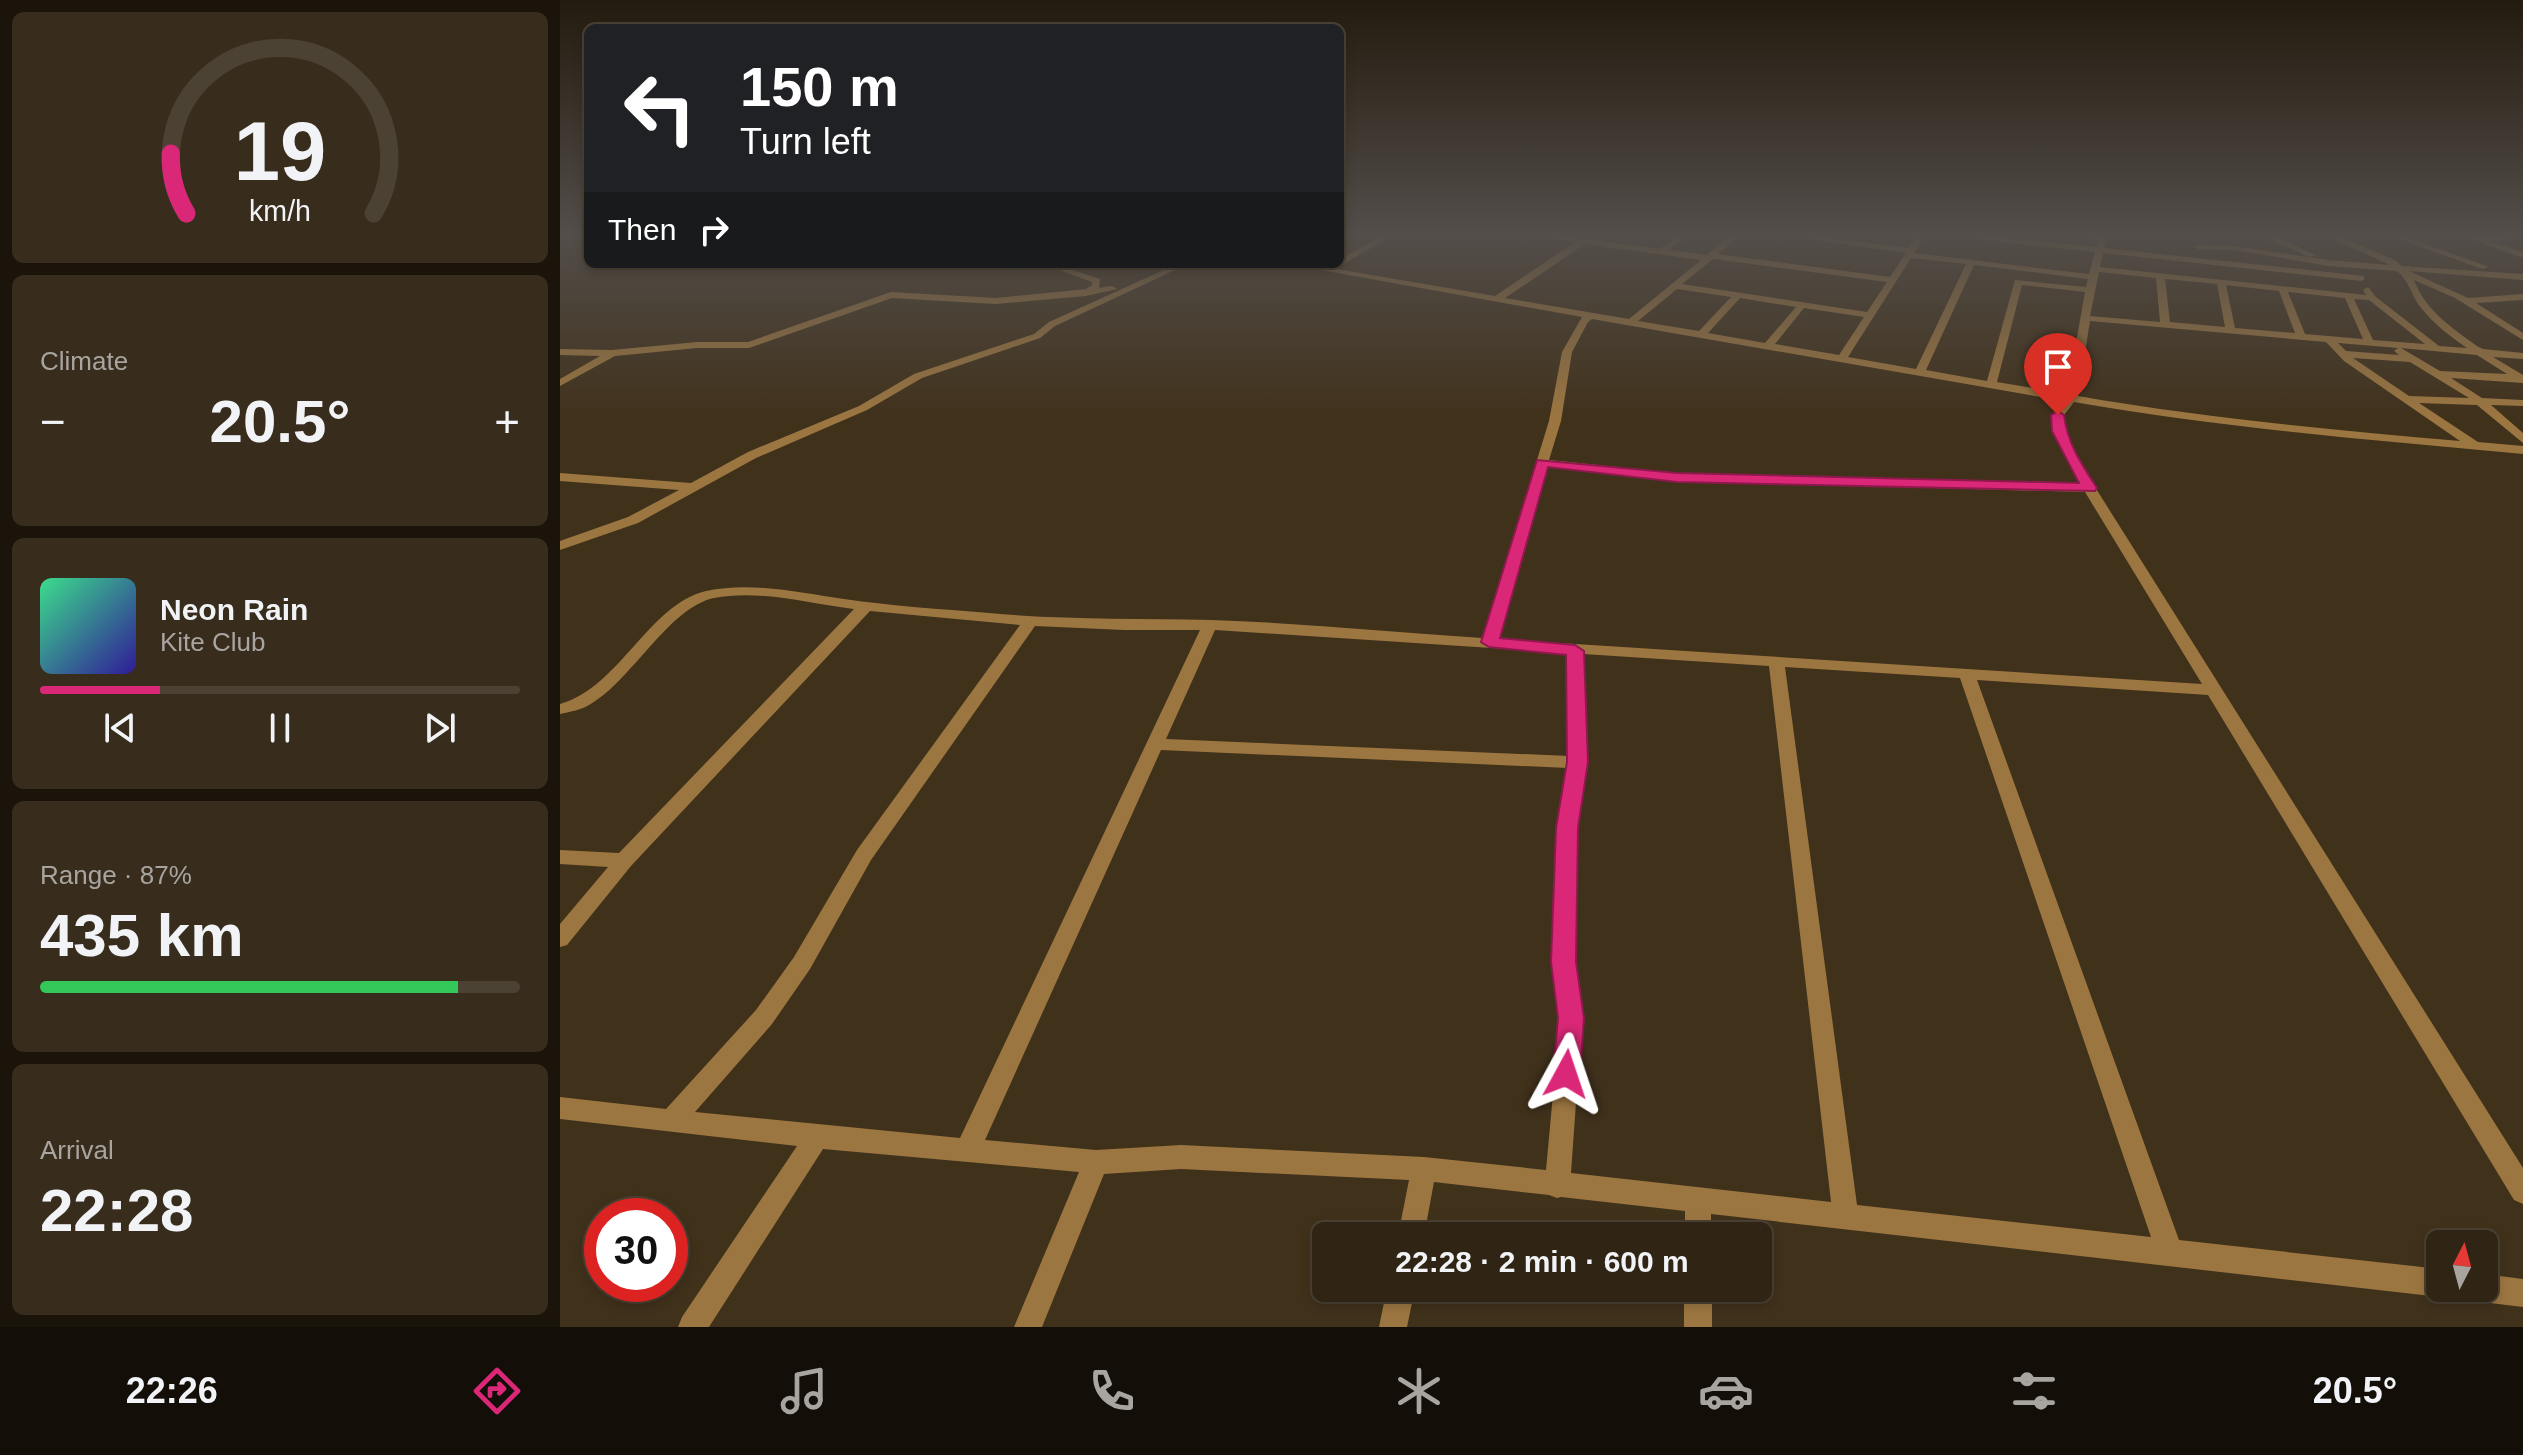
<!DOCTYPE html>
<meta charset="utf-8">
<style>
:root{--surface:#302514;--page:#382d1d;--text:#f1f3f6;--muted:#a8a5a0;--line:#4b4234;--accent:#db2777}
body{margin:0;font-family:Arial,sans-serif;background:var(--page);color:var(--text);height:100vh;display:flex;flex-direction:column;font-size:30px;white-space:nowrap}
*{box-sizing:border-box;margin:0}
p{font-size:26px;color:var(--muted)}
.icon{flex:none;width:44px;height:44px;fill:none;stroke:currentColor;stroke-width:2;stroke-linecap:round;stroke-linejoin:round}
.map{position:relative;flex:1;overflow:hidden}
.side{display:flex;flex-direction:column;gap:12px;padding:12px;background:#1a140b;width:560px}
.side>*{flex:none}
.top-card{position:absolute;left:24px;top:24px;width:760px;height:244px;border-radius:12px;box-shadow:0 4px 12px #0003,0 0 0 2px var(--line);background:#202124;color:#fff;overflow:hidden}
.needle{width:52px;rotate:6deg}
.buttons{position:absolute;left:1866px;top:1230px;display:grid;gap:16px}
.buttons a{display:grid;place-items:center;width:72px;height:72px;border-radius:12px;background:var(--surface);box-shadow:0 4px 12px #0003,0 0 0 2px var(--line);font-size:40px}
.speed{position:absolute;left:24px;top:1198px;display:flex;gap:16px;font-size:40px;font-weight:700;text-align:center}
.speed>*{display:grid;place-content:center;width:104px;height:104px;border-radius:50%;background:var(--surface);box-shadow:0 4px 12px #0003,0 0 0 2px var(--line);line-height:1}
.speed .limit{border:12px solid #d22;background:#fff;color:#111}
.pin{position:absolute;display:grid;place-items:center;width:68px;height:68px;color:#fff;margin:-82px -34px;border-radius:50% 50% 50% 0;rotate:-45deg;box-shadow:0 0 8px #0007}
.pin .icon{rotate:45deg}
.me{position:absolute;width:88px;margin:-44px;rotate:5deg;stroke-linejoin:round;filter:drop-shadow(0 0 6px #0008)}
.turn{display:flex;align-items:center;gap:28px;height:168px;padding:0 24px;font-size:36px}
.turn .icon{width:104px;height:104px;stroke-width:2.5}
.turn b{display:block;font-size:56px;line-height:68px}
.then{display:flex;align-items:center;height:76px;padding:0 24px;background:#0003;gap:16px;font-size:30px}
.big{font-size:60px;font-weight:700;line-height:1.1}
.side .card{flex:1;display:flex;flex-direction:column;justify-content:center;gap:12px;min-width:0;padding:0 28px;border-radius:12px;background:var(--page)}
.side .dial{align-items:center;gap:0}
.dial svg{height:208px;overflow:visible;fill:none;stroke:var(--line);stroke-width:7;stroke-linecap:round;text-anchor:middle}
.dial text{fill:var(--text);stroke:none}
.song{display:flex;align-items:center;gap:24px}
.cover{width:96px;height:96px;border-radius:12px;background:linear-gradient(135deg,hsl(150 70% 55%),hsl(250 70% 35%))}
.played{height:8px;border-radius:4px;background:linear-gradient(90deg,var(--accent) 25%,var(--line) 25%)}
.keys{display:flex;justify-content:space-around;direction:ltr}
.heat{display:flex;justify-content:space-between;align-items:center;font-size:44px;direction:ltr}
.charge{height:12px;border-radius:6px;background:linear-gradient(90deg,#34c759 87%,var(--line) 0)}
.trip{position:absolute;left:752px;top:1222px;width:460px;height:80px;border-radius:12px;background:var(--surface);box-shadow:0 4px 12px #0003,0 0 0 2px var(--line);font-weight:700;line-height:80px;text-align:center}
.tab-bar{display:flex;height:128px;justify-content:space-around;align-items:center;background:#130f08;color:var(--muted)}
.tab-bar .icon{width:56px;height:56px}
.tab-bar .selected{color:var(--accent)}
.tab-bar b{font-size:36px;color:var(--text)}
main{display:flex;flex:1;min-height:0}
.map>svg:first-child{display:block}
</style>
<main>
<section class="side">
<div class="card dial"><svg viewBox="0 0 100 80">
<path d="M14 69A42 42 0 1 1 86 69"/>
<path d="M14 69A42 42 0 0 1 8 46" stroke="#db2777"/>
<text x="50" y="56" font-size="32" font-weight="700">19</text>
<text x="50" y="72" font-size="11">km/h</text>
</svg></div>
<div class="card"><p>Climate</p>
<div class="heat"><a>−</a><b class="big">20.5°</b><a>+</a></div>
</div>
<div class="card">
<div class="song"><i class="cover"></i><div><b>Neon Rain</b><p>Kite Club</p></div></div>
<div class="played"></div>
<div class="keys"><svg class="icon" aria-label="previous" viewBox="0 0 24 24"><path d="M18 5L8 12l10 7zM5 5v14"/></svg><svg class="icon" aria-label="pause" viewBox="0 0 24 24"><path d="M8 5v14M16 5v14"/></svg><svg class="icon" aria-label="next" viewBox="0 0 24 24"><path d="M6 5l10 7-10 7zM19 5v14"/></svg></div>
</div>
<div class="card"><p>Range · 87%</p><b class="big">435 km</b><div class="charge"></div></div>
<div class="card"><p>Arrival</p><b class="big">22:28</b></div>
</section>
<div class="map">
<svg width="1963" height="1327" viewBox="0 0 1963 1327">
<rect width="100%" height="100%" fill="#40311b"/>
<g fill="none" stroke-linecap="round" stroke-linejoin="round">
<g fill="#9c7641" fill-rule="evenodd">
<path d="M 829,232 L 839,232 L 783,264 L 778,264 L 780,264 L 780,259 Z"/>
<path d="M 953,232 L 976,232 L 1100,249 L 1122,232 L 1131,232 L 1109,250 L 1147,255 L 1175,232 L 1184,232 L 1158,254 L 1330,277 L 1346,253 L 1200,232 L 1224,232 L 1349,248 L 1359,232 L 1395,232 L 1536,247 L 1538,240 L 1481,232 L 1539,235 L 1540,232 L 1548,232 L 1544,248 L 1804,276 L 1804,280 L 1801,281 L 1543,253 L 1540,267 L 1806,295 L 1803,290 L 1808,287 L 1816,297 L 1879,346 L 1907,348 C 1891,337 1875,325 1862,309 C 1852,298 1849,280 1837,271 L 1768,266 L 1675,250 L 1637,249 L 1633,247 L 1637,245 L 1675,246 L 1768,260 L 1830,265 L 1758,232 L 1769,232 L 1835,260 L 1842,266 L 1963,274 L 1963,280 L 1849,271 L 1908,298 L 1963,294 L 1963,300 L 1916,303 L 1963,333 L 1963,340 L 1895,298 L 1854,280 C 1865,310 1892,328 1917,346 L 1923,349 L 1963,353 L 1963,359 L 1933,357 L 1963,375 L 1963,383 L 1891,378 L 1922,398 L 1963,400 L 1963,406 L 1931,405 L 1963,433 L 1963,443 L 1917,405 L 1859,403 L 1918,442 L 1963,446 L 1963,454 C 1813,440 1663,428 1514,402 L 1504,415 L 1505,431 L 1518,460 L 1963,1168 L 1963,1204 L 1954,1200 L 1648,695 L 1417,680 L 1619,1240 L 1880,1269 L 1880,1288 L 1892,1288 L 1890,1293 L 1880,1297 L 1151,1214 L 1151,1236 L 1125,1236 L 1125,1211 L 1001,1197 L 997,1198 L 989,1195 L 874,1182 L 864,1236 L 838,1236 L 849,1180 L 621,1169 L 544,1174 L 482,1327 L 454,1327 L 519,1172 L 263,1149 L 149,1327 L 118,1327 L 122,1317 L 237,1146 L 0,1119 L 0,1097 L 106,1109 L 196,1010 L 234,957 L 297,850 L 460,625 L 310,611 L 71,866 L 7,945 L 0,947 L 0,924 L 48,867 L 0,864 L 0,850 L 59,853 L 294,609 C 250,604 199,589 154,598 C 108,608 71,682 29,705 C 21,710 9,712 0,714 L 0,704 C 59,688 89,604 146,591 C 191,581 240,593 284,599 C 332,606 380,609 429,613 C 502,620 576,618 651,620 C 741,623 832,632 922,638 L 989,421 L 1002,352 L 1022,317 L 728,264 L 747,264 L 935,296 L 1015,242 ZM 1367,233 L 1370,234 L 1535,252 L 1529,274 L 1354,253 ZM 1025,244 L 1141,260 L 1069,319 L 945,298 ZM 1351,258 L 1406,264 L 1356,369 L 1288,357 ZM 1153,259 L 1327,282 L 1307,312 L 1122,284 ZM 1414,265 L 1528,279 L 1526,287 L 1455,280 L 1427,381 L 1366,370 ZM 1539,272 L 1596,278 L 1600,322 L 1530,316 ZM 1605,279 L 1657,284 L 1665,327 L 1610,322 ZM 1462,285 L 1525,292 L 1507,394 L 1437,382 ZM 1666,285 L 1719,291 L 1735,333 L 1675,328 ZM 1117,289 L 1171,297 L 1139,331 L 1078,321 ZM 1728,292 L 1785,298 L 1803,339 L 1745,334 ZM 1180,298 L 1236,307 L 1205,343 L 1148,333 ZM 1794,299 L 1809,300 L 1865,344 L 1813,340 ZM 1244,308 L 1304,317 L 1279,355 L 1215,344 ZM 1032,319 L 1504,401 L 1492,415 L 1493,431 L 1520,484 L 1117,473 L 989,460 L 1001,421 L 1012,352 L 1028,322 ZM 1530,321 L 1766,342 L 1784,361 L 1900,441 C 1772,430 1645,418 1518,396 ZM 1778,343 L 1838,348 L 1834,351 L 1839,355 L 1786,351 ZM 1841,348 L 1917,355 L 1947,374 L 1880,371 ZM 1793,358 L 1850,362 L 1909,398 L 1849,396 ZM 987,467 L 1117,481 L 1525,492 L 1642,684 L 938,639 ZM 475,626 L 564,630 L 640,630 L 400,1138 L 135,1112 L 212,1024 L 250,969 L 311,860 ZM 655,630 L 1007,653 L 1009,756 L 606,739 ZM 1023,654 L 1209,666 L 1271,1202 L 1011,1173 L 1022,1018 L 1015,962 L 1017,828 L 1027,762 ZM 1225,667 L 1400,678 L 1591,1237 L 1297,1205 ZM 601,750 L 1008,768 L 997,828 L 993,962 L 1000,1018 L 986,1170 L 864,1157 L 621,1145 L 536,1150 L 425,1140 Z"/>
<path d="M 1694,232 L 1705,232 L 1756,255 L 1749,257 Z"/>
<path d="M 1820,232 L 1832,232 L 1929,267 L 1922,269 Z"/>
<path d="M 1891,232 L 1903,232 L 1921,238 L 1963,234 L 1963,238 L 1930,241 L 1963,252 L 1963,258 Z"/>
<path d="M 483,264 L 495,264 L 540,279 L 539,288 L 552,286 L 557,289 L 526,296 L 436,304 L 332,298 L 189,348 L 137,348 L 55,356 L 0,386 L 0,379 L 40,356 L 0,355 L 0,349 L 52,350 L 137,342 L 188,342 L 331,292 L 436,298 L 526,289 L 532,285 L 532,282 Z"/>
<path d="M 617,264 L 628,264 L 495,326 L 480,338 L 362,378 L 307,410 L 196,458 L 78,523 L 0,550 L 0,541 L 68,517 L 119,490 L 0,481 L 0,473 L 131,483 L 188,452 L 299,406 L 354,374 L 474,334 L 489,322 Z"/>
<path d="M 1924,1274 L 1963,1279 L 1963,1307 L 1922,1302 L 1912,1298 L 1908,1288 L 1924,1288 Z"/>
<path d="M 827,1288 L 855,1288 L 847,1327 L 819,1327 Z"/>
<rect x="1124" y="1288" width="28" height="39"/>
</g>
</g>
<linearGradient id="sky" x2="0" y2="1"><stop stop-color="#231b0f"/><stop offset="0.56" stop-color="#534e4a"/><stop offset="1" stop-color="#534e4a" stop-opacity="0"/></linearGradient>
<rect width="1963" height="418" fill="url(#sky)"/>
<path fill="#db2777" stroke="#8e194d" stroke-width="2" d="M 1498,411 L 1504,415 C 1507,443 1522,465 1537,488 L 1535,491 L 1117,482 L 988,467 L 940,638 L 1015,645 L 1024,651 L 1028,762 L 1018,828 L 1016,962 L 1024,1018 L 1020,1074 L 1016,1083 L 1006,1086 L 997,1083 L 993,1074 L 998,1018 L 991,962 L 996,828 L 1007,762 L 1006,655 L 929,647 L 921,642 L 977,460 L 1117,473 L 1519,483 L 1492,431 L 1491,415 Z"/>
</svg>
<div class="buttons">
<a><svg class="needle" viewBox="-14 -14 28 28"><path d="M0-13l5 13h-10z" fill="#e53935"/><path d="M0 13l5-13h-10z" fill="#a8a5a0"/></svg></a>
</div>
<div class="speed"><div class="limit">30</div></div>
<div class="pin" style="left:1498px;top:415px;background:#d93025"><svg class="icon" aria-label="arrive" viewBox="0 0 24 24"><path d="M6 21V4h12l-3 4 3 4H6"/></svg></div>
<svg class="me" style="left:1006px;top:1074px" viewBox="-20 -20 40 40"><path d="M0-17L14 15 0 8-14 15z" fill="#db2777" stroke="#fff" stroke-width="4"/></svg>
<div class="trip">22:28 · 2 min · 600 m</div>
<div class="top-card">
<div class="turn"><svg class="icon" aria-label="left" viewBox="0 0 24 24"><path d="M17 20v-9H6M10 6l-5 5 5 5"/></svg><div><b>150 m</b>Turn left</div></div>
<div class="then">Then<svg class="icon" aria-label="right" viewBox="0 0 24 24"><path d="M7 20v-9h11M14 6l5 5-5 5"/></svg></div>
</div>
</div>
</main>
<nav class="tab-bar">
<b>22:26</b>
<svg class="icon selected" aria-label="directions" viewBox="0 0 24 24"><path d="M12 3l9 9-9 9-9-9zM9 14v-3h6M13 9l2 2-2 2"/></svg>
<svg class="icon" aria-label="music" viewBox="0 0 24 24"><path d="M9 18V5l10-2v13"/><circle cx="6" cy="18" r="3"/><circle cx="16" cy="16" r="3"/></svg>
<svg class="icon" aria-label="phone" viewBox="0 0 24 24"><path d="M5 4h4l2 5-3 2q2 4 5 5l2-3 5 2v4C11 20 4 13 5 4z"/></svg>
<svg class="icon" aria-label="climate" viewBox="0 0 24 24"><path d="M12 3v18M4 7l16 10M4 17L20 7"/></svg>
<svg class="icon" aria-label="car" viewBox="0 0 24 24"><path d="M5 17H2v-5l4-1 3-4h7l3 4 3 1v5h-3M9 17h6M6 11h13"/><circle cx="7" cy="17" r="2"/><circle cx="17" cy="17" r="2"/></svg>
<svg class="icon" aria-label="filters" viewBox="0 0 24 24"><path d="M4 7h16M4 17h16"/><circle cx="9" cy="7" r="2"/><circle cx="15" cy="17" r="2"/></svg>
<b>20.5°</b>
</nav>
